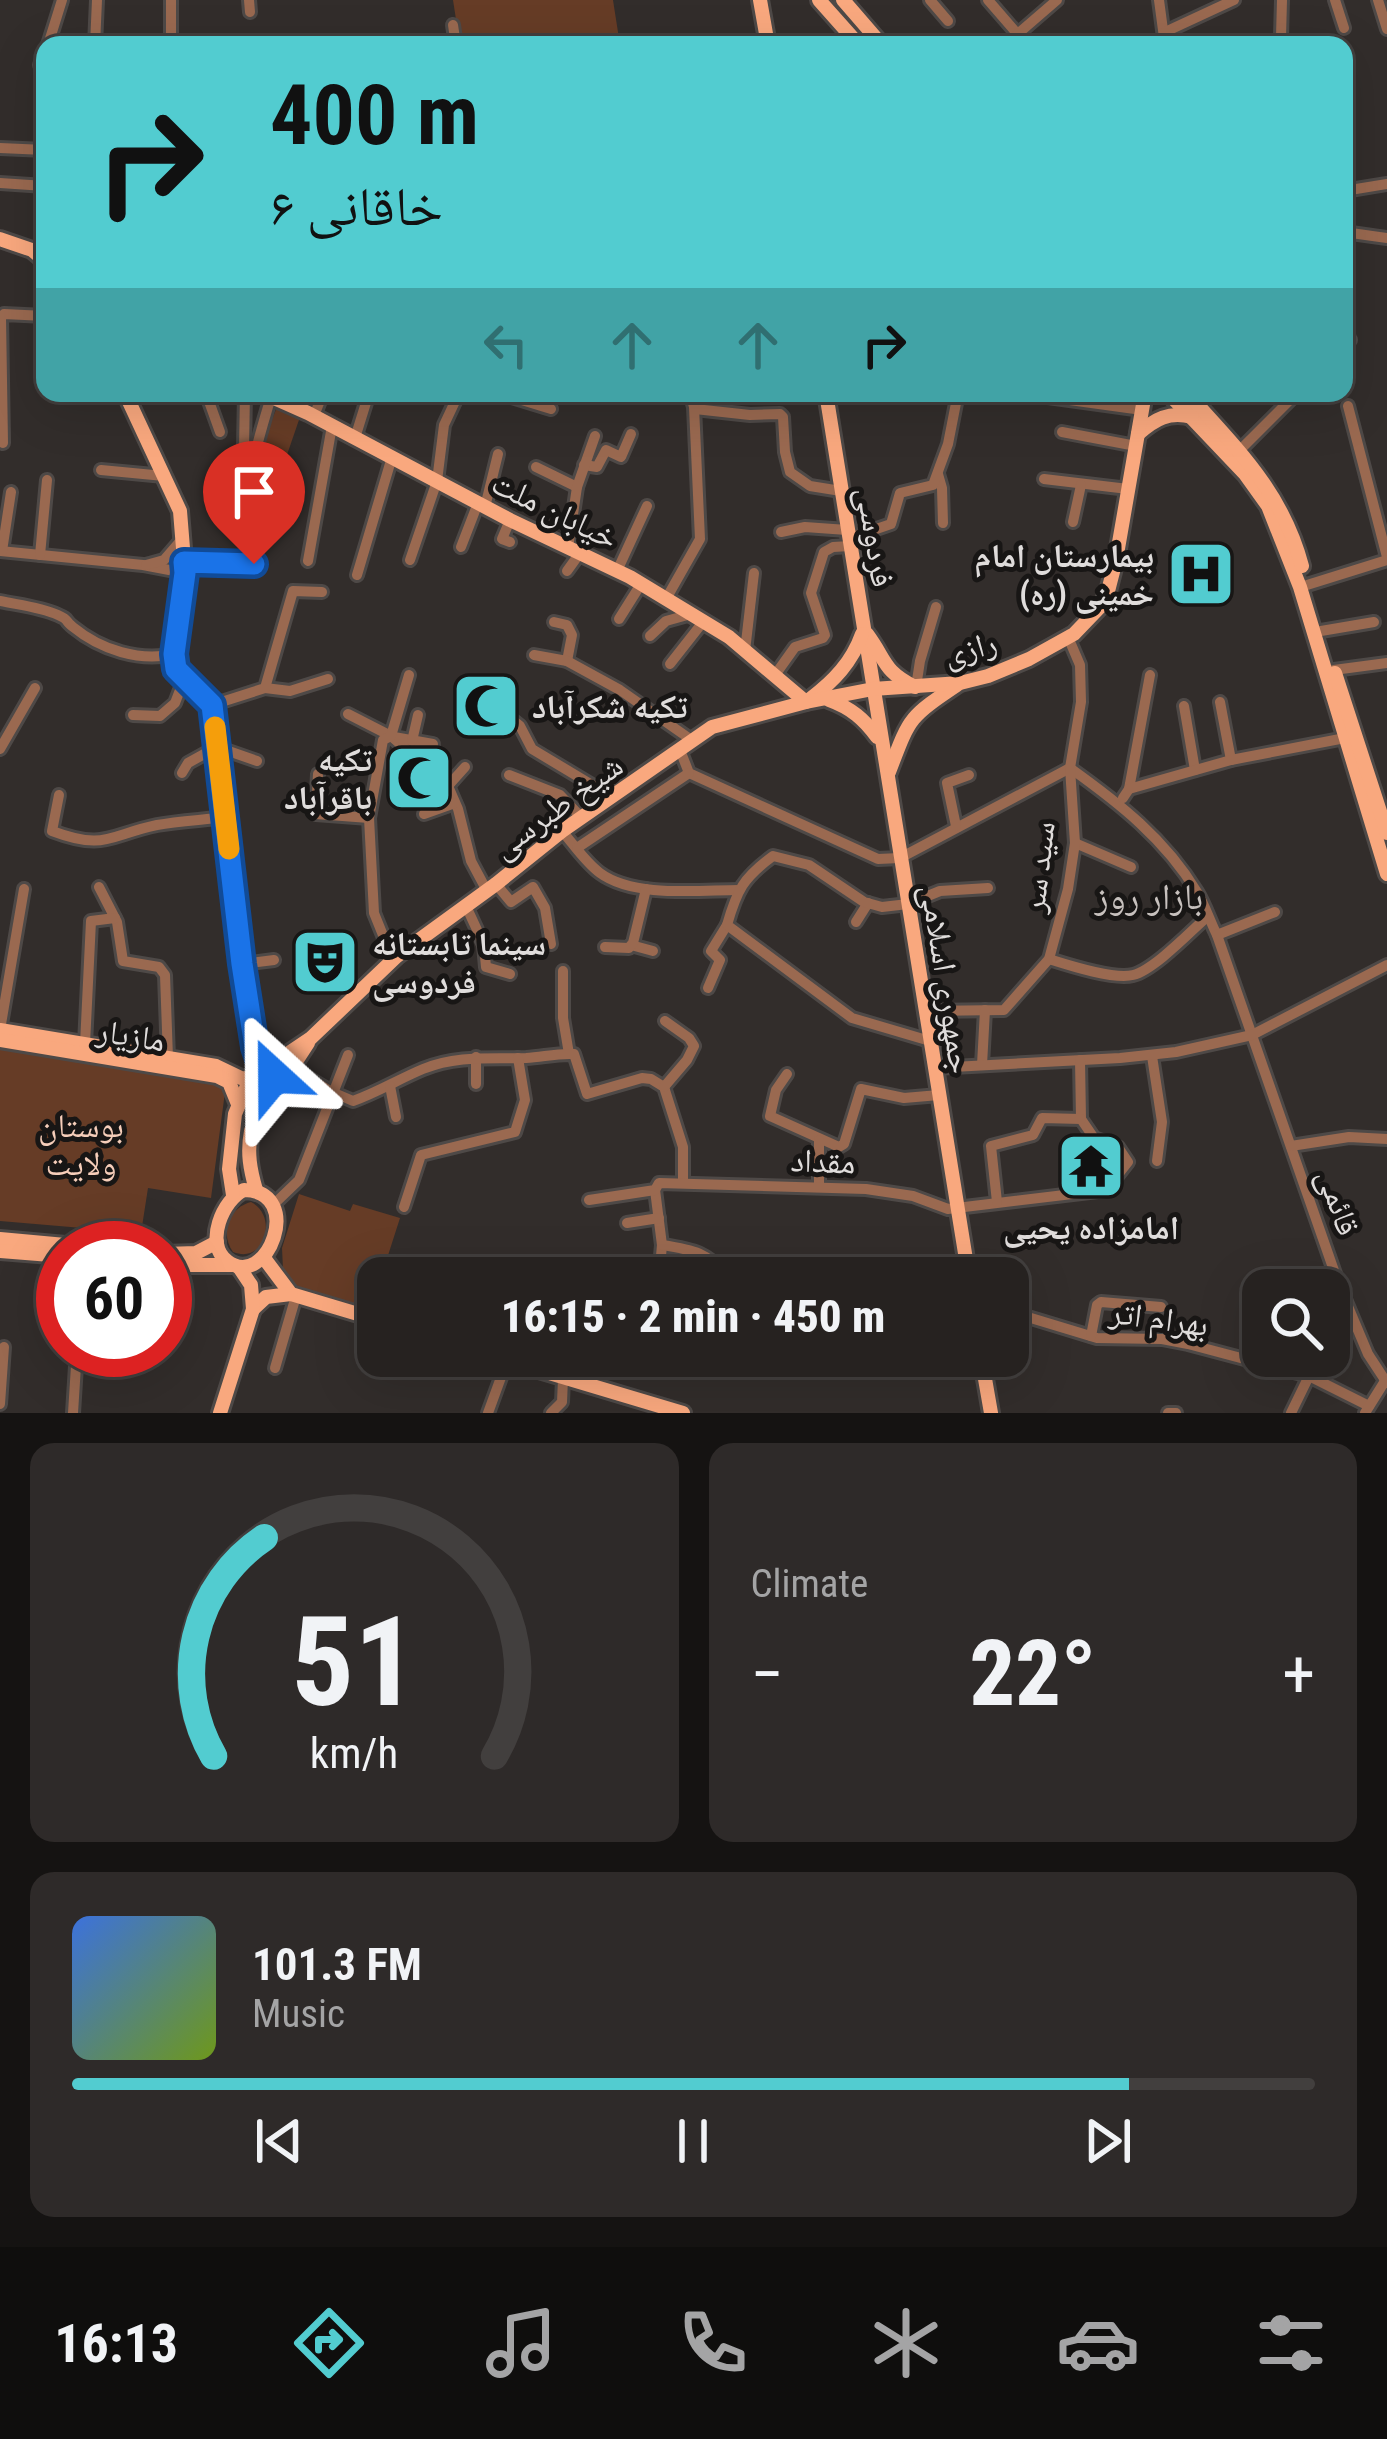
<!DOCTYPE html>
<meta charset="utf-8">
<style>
:root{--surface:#262220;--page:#2e2a29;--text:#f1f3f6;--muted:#a4a4a5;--line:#423f3e;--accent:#52ccd0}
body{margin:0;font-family:"Roboto Condensed","Noto Naskh Arabic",sans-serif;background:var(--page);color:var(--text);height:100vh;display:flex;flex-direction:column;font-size:45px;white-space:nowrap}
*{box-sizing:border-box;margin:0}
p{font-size:39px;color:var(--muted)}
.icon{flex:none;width:66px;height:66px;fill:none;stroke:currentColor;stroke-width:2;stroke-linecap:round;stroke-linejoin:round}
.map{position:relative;height:1413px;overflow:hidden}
.panel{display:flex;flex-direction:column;gap:30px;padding:30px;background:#151312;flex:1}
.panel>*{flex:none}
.hud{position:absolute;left:36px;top:36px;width:1317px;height:366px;border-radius:24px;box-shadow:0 12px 48px #0002,0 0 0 3px var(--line);background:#52ccd0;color:#111;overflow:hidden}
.fabs{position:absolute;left:1242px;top:1269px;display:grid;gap:24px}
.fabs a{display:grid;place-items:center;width:108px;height:108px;border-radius:24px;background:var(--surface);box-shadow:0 12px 48px #0002,0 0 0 3px var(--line);font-size:60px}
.speed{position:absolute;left:36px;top:1221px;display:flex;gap:24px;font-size:60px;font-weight:700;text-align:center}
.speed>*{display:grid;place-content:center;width:156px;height:156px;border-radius:50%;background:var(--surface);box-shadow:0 12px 48px #0002,0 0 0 3px var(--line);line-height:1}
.speed .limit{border:18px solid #d22;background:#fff;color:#111}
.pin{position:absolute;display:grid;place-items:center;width:102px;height:102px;color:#fff;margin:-123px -51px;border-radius:50% 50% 50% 0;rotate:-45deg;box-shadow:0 0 12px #0007}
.pin .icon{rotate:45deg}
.me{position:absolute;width:132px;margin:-66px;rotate:336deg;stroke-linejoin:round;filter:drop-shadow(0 0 9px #0008)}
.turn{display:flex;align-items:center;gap:42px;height:252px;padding:0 36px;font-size:54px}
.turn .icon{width:156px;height:156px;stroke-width:2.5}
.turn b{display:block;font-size:84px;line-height:102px}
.lanes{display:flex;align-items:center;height:114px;padding:0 36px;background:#0003;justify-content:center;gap:60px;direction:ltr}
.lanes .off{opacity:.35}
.big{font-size:90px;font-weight:800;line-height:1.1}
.panel .card{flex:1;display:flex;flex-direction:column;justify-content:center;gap:18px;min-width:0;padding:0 42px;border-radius:24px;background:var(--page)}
.panel .dial{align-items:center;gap:0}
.dial svg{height:312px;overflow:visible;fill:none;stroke:var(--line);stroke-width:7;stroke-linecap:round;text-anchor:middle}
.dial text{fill:var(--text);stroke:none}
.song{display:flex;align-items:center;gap:36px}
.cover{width:144px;height:144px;border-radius:18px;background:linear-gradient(135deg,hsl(220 70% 55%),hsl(80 70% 35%))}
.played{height:12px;border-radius:6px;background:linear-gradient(90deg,var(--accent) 85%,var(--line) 85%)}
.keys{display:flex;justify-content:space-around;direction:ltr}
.heat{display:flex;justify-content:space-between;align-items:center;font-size:66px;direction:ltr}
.panel .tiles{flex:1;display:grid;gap:30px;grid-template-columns:1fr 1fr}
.card:last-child{grid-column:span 2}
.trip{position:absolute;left:357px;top:1257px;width:672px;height:120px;border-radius:24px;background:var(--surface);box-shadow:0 12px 48px #0002,0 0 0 3px var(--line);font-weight:800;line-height:120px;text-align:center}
.tabs{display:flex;height:192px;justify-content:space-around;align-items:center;background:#0f0e0d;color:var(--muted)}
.tabs .icon{width:84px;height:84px}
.tabs .on{color:var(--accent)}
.tabs b{font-size:54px;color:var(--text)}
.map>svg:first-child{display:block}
</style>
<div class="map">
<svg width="1387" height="1413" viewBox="0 0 1387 1413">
<rect width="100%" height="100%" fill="#322d2b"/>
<g fill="#663c26">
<path d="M 453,0 L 613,0 L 620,45 L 460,45 Z"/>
<path d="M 278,404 L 301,414 L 279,478 L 253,470 Z"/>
<path d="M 0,1047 L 214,1081 L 225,1092 L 211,1198 L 148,1188 L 141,1233 L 0,1221 Z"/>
<path d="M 299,1194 L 350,1211 L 353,1204 L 400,1218 L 383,1271 L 387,1278 L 378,1278 L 378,1318 L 305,1290 L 290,1282 L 283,1269 L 282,1248 Z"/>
<path d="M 251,1202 C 278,1215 266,1265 233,1252 C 220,1234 228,1208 251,1202 Z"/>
</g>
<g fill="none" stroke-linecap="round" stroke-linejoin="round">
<defs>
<g id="minor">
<path d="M 249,0 L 250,12"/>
<path d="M 930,0 L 948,21"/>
<path d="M 988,0 L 1027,45"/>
<path d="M 1159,0 L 1165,45"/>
<path d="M 1335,0 L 1344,28"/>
<path d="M 1378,0 L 1387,29"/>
<path d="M 453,25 L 456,45"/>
<path d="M 1165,32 L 1234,0"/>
<path d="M 1281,37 L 1282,0"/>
<path d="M 48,45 L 62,0"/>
<path d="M 95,45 L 97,0"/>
<path d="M 171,45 L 171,0"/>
<path d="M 1005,45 L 1057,0"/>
<path d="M 1146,45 L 1151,41"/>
<path d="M 40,65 L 45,52"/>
<path d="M 0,148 L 45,150"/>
<path d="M 0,183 L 45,186"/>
<path d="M 1344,191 L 1387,184"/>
<path d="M 1344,232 L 1387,238"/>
<path d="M 1344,346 L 1350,340"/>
<path d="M 206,393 L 220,432"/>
<path d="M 499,393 L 551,409"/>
<path d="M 1048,397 L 1142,410"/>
<path d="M 1348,406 L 1387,557"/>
<path d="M 695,409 L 750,415 L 780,414 L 783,417 L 785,452 L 790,472 L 810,486 L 841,491"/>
<path d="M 314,416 L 323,393"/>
<path d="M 1062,432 L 1136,446"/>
<path d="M 355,438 L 369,393"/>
<path d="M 3,443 L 1,317 L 4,314 L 45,316"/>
<path d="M 244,448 L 245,393"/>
<path d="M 1239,451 L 1297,393"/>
<path d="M 584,465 L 597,467 L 606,450 L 621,457 L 631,434"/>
<path d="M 536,467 L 577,487"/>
<path d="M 101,470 L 164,476"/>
<path d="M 938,474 L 942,488 L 943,523"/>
<path d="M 1044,479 L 1128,489"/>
<path d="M 485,507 L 498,454"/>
<path d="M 1073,522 L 1081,485"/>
<path d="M 781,532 L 805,527 L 847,530"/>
<path d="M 850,538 L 891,524 L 900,493 L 933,485 L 948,444 L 958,393"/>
<path d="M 510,542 L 502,539 L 510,520"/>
<path d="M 461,547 L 478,503"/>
<path d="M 568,548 L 577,487 L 595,436"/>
<path d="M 0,551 L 143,565 L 185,573"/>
<path d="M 2,551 L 11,492"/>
<path d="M 40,555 L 47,480"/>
<path d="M 410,560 L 437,481 L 444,425 L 459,393"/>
<path d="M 184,561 L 254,564 C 262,538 251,515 251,488 C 251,458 264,422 272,393"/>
<path d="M 308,561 L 332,426"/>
<path d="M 146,565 L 164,560 L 183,538"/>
<path d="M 567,571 L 580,553"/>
<path d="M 617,571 L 647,506"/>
<path d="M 357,575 L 392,457"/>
<path d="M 1307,585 L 1387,560"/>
<path d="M 666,599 L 700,539 L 694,407 L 690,393"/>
<path d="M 0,601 C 19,605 40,607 58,615 C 71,621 62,618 73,627 C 101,650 140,662 174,654"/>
<path d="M 619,619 L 641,584"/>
<path d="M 554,622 L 567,625 L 572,635 L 567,661"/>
<path d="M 1321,631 L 1374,622"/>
<path d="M 650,636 L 666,621 L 691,614"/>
<path d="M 745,651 L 754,573"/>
<path d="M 534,655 L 567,661 L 620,690 L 693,741"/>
<path d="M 670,664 L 703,622"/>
<path d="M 1334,670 L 1387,663"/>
<path d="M 775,675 L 795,647 L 823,638 L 825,635 L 811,593 L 824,552 L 833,547 L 850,546"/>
<path d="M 916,687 L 920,661 L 936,607"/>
<path d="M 265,688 L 290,691 L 328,679"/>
<path d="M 467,690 L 491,694 L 499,709 L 520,726 L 532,749 L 612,797"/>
<path d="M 1220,702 L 1231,760"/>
<path d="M 212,705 L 265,688 L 293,591 L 322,592"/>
<path d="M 1184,706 L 1195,770"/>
<path d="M 348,714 L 391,736 L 448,786 L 458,809 L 471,861 L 487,891"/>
<path d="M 133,715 L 160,716 L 175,703 L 185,677"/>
<path d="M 394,737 L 433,744"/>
<path d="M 412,741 L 418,715"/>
<path d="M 0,749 L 35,688"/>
<path d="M 680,750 L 689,773 L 878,859 L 900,858 L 1070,768"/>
<path d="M 1070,768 C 1119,803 1165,839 1197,892 C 1205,905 1210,921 1217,935 L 1339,1285 L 1368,1354 L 1387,1383"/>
<path d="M 182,773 L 188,763 L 217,747 L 257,761"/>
<path d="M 318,774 L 316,814 L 369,818"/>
<path d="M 509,775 L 560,795 L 582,818"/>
<path d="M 448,786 L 465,767"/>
<path d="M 1129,789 L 1150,675"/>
<path d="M 59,795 L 52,831 C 105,851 109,835 157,825 C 179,821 203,820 226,817"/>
<path d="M 1123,798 L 1129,789 L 1231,760 L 1345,738"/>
<path d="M 424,814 L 455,803"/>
<path d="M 956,826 L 947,783 L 969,775"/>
<path d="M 562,831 C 574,845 586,863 600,873 C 634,898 699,890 739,890"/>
<path d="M 1075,843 L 1131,867"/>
<path d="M 577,848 L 689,773"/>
<path d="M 496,884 L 511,902 L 533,887 L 545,908 L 551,944"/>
<path d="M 99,887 L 117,922 L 123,961 L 159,967 L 165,975 L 168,1058"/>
<path d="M 466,906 L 484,945 L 486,967 L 510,974"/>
<path d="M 856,922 L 868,903"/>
<path d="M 1217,935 L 1275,912"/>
<path d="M 631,945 L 653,951"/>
<path d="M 605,947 L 629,948 L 633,943 L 646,889"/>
<path d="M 1049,959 C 1068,965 1114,980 1133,975 C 1154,970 1191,931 1208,916"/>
<path d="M 393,960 L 374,913 L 369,818 L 383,740 L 391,736 L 409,675"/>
<path d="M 242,964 L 274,960"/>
<path d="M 563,971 L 563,1018 L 569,1054"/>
<path d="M 708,988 L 720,960 L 711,951 L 727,925"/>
<path d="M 925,1011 L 1004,1010 L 1049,959 L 1068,889 L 1075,843 L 1070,768 L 1081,702 L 1080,665 L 1068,637"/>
<path d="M 0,1030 L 24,889"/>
<path d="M 930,1041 L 852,1018 L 727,925 C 737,890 743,878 773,856 L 809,865 L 864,902 L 882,907 L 908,904 L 940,891 L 988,888"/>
<path d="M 85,1044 L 91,921 L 115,918"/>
<path d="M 1152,1056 L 1162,1122 L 1157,1161"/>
<path d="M 476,1057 L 476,1084"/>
<path d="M 982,1065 L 985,1010"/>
<path d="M 934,1068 L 1120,1058 L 1176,1052 L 1252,1035 L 1387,965"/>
<path d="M 293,1069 L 332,1092 L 353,1101 C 378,1092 399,1079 423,1069 C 457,1055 490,1059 526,1058 C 543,1057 557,1053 574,1054 L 587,1094 L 642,1078 L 651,1079 L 664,1087 L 683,1147 L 683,1183"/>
<path d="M 787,1074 L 776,1090 L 770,1116 L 839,1147 L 844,1144 L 861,1089 L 904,1098 L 939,1095"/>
<path d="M 390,1086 L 396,1117"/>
<path d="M 664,1087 L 687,1060 L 694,1046 L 689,1038 L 665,1021"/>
<path d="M 1291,1146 L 1349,1137 L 1387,1139"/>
<path d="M 819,1186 L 819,1140"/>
<path d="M 655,1190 L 662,1245 L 659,1278"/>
<path d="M 589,1200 L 655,1190 L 659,1183 L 866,1189 L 913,1196 L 948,1209 L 1106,1190 L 1128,1162 L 1118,1147 L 1094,1138 L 1081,1119 L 1080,1060"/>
<path d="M 997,1202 L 991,1146 L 1033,1135 L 1042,1118 L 1081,1119"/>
<path d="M 274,1204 L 299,1180 L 348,1055"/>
<path d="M 404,1207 L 421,1155 L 515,1132 L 525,1100 L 518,1058"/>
<path d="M 627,1223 L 659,1218"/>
<path d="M 662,1245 C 694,1250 707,1252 729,1278"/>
<path d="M 765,1278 L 769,1276"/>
<path d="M 1008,1311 L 1097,1338 L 1162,1339 L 1188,1344 L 1309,1376 L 1369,1406"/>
<path d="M 1091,1336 L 1097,1305 L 1101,1302 L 1161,1307"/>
<path d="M 275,1368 L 296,1296"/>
<path d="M 0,1404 L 4,1347"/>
<path d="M 73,1413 L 77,1350"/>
<path d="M 488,1413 L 507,1361"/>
<path d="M 551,1413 L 562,1402 L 564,1356"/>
<path d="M 1168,1413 L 1176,1413"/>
<path d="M 1291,1413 L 1309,1376"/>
<path d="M 1365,1413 L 1385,1381"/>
</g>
<g id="major">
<path d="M 760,0 L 768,45"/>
<path d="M 819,0 L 859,45"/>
<path d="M 843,0 L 882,45"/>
<path d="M 0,239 L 32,250 L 45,261"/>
<path d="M 125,393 L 180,511 L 185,573 L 174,654 L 176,669 L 212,705 L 242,964 L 255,1047 L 262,1068 L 274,1076 L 275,1095"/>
<path d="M 263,393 L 308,413 L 510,520 L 630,577 L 729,637 L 806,702"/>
<path d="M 826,393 L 969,1278"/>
<path d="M 1168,393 L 1245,474 L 1268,506 L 1300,587 L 1387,874"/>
<path d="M 1187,393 C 1237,449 1282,491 1302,566"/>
<path d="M 1138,434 C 1155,419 1169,411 1192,417"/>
<path d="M 867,634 C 887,661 882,670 915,687"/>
<path d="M 1335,673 L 1387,833"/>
<path d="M 810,699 C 834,681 852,662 862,634"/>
<path d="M 829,700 C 851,708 864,719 877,737"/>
<path d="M 889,772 C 910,717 908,718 957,685"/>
<path d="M 0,1030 L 216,1066 L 241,1078 L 250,1079"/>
<path d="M 0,1040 L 217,1076 L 229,1082 L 238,1104"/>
<path d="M 244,1190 C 306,1191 267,1292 227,1261 C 204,1244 223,1199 244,1190 Z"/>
<path d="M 256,1190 C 250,1169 247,1153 251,1131 L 308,1043"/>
<path d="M 233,1195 L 229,1169 L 235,1114 L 250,1079 L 311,1038 L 397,956 L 496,884 L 562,831 L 712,727 L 806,702 L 873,689 L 960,683 L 988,676 L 1029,659 L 1074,634 L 1099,608 L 1107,595 L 1116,560 L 1145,393"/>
<path d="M 0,1239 L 98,1248"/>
<path d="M 0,1251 L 63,1256"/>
<path d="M 165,1254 L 196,1253 L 217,1242"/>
<path d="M 264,1258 L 291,1294 L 378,1320"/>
<path d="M 165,1265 L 232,1265"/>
<path d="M 253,1309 L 266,1297 L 291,1294"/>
<path d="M 492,1356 L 683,1413"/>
<path d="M 981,1356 L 991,1413"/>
<path d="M 220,1413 L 253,1309 L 251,1285 L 239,1267"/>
</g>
</defs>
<use href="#minor" stroke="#4e4947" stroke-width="16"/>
<use href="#major" stroke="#4e4947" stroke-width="20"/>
<use href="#minor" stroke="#9a6950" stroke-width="10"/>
<use href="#major" stroke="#f9a87e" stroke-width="14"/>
</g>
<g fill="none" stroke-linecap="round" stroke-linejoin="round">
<defs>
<path id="route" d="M 254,564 L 184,562 L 185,573 L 174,654 L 176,669 L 212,705 L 242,964 L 255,1047 L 262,1068 L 274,1076"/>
</defs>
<use href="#route" stroke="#114b97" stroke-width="30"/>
<use href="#route" stroke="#1a73e8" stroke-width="21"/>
<path stroke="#f59e0b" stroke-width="21" d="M 215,727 L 229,849"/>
</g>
<defs>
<symbol id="hospital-square" viewBox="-11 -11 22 22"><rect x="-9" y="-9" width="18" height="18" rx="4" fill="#52ccd0" stroke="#181615"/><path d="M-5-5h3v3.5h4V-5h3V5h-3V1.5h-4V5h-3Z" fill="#111"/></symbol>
<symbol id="mosque-square" viewBox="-11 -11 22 22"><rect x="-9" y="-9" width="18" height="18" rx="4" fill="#52ccd0" stroke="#181615"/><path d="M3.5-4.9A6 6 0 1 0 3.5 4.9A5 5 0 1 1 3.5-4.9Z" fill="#111"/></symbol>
<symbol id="theatre-square" viewBox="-11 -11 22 22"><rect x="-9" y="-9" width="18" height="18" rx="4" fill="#52ccd0" stroke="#181615"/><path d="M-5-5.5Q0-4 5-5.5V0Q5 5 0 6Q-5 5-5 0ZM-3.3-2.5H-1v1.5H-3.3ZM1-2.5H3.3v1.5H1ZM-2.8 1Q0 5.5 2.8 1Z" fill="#111"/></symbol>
<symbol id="temple-square" viewBox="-11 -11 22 22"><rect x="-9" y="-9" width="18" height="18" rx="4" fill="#52ccd0" stroke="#181615"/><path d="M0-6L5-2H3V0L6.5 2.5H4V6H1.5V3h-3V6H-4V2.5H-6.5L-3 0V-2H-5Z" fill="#111"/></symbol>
</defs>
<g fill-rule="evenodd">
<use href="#hospital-square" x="1163" y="536" width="76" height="76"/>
<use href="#mosque-square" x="448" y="668" width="76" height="76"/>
<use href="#mosque-square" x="381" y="740" width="76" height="76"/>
<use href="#theatre-square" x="287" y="924" width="76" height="76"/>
<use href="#temple-square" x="1053" y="1128" width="76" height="76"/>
</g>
<g text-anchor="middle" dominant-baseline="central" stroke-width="10" stroke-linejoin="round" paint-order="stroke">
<g font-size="33" fill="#dfdcdb" stroke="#181615">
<text transform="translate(555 510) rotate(26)">خیابان ملت</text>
<text transform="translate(876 537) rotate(81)">فردوسی</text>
<text transform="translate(970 648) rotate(-15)">رازی</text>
<text transform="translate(557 806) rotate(-36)">شیخ طبرسی</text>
<text transform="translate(1038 867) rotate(-83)">سید سر</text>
<text transform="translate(947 979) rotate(81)">جمهوری اسلامی</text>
<text transform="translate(131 1035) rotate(9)">مازیار</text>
<text transform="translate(823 1161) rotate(2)">مقداد</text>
<text transform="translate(1339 1202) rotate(71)">قائمی</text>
<text transform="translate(1159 1318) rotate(8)">بهرام اتر</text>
</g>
<g font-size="33" font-weight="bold" fill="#dfdcdb" stroke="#181615" text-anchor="end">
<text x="1154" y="555">بیمارستان امام<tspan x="1154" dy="38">خمینی (ره)</tspan></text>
<text x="532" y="706" text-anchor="start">تکیه شکرآباد</text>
<text x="372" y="759">تکیه<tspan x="372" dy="38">باقرآباد</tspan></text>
<text x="372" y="943" text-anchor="start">سینما تابستانه<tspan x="372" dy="38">فردوسی</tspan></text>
<text x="1091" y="1227" text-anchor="middle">امامزاده یحیی</text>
</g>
<g font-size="33" fill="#f6ceba" stroke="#181615">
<text x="81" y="1125">بوستان<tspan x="81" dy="38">ولایت</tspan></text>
</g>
<g font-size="36" fill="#c7c1be" stroke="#181615">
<text x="1149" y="897">بازار روز</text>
</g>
</g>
</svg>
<div class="fabs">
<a><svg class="icon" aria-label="search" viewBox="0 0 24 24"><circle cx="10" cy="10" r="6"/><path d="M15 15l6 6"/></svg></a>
</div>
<div class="speed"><div class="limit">60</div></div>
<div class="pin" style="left:254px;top:564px;background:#d93025"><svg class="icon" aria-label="arrive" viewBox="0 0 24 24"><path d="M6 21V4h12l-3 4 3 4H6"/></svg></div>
<svg class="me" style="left:274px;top:1076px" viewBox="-20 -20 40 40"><path d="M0-17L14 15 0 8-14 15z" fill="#1a73e8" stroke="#fff" stroke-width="4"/></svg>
<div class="trip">16:15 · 2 min · 450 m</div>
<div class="hud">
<div class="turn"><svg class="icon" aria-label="right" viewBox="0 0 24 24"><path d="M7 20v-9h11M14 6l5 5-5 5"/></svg><div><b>400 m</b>خاقانی ۶</div></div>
<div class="lanes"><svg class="icon off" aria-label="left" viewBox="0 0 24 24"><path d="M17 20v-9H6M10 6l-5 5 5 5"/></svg><svg class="icon off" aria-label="ahead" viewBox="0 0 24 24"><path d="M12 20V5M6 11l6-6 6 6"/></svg><svg class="icon off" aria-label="ahead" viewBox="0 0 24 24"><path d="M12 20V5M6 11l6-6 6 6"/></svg><svg class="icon" aria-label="right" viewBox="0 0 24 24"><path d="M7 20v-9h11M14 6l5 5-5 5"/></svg></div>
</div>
</div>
<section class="panel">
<div class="tiles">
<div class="card dial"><svg viewBox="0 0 100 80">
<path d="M14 69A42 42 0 1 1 86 69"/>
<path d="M14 69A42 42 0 0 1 27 13" stroke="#52ccd0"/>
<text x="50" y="56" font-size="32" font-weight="700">51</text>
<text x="50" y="72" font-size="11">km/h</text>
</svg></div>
<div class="card"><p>Climate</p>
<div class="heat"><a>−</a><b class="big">22°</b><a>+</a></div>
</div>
<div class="card">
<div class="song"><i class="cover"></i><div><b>101.3 FM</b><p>Music</p></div></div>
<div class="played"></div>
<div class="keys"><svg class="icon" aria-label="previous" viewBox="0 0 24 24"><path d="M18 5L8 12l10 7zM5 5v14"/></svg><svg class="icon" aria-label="pause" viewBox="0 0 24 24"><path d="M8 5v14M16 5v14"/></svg><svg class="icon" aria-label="next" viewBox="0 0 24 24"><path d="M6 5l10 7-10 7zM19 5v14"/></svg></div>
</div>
</div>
</section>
<nav class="tabs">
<b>16:13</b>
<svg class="icon on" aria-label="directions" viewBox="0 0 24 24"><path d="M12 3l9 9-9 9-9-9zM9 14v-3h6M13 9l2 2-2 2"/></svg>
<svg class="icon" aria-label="music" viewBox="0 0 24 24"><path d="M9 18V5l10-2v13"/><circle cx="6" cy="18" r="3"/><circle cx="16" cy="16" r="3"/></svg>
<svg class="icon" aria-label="phone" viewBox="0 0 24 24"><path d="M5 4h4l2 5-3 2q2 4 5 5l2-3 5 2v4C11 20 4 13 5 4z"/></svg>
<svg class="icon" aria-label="climate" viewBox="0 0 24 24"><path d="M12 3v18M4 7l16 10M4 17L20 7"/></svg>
<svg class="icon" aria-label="car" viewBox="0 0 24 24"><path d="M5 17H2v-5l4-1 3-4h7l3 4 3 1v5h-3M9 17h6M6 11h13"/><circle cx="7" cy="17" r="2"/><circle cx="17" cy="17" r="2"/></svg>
<svg class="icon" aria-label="filters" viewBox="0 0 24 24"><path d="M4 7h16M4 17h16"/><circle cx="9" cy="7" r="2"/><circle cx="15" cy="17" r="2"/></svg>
</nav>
